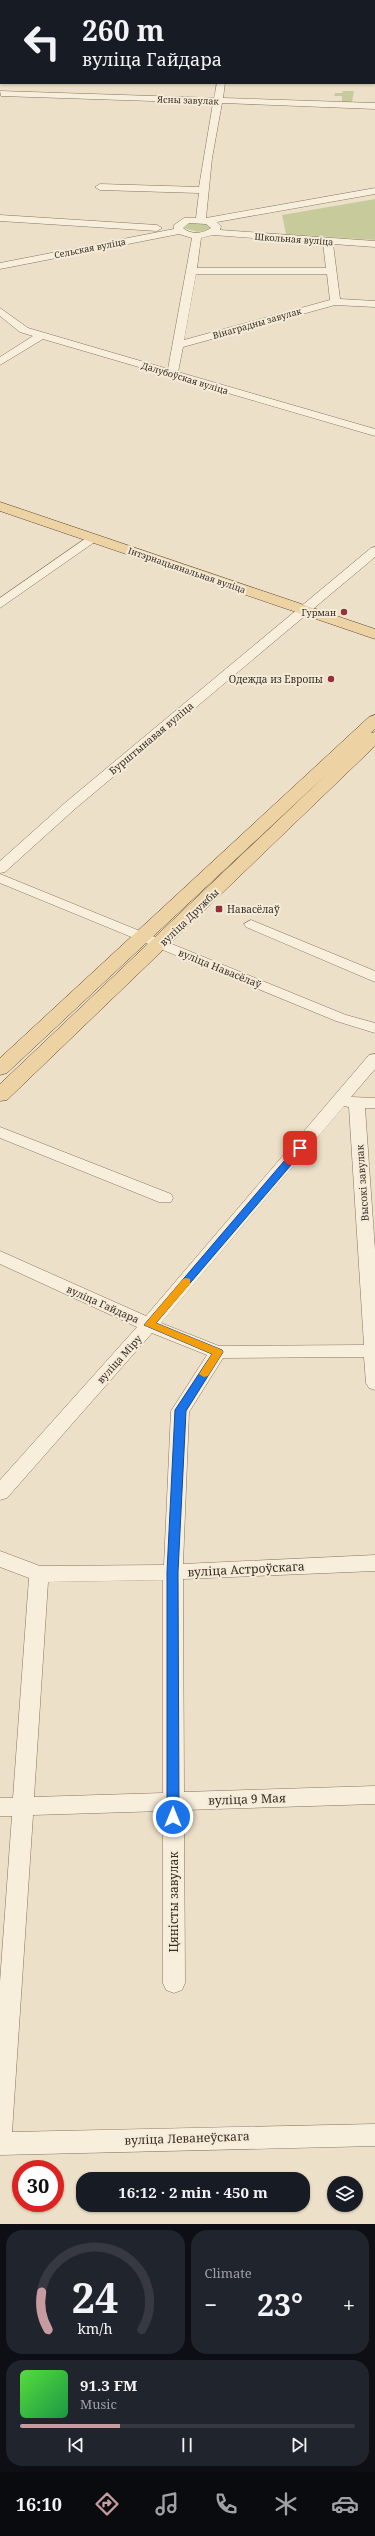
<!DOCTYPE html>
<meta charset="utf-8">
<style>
:root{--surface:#171b24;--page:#20242c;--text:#f1f3f6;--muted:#9ea1a6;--line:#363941;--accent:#c79ca0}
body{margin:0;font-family:"Noto Serif",serif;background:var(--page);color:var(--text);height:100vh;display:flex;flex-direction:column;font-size:15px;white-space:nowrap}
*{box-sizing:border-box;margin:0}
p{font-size:13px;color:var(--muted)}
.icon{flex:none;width:22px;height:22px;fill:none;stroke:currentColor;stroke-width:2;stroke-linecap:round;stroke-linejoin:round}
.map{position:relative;height:2224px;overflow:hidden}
.sheet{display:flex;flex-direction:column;gap:6px;padding:6px;background:#0d0f14;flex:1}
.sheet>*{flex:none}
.hud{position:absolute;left:0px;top:0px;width:375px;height:84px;box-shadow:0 1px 3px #0004;background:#171b24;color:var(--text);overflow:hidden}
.controls{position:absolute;left:327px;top:2176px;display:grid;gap:8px}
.controls a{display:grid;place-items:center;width:36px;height:36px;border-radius:50%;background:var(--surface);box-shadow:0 1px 3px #0004;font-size:20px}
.speed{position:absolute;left:12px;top:2160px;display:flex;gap:8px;font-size:20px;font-weight:700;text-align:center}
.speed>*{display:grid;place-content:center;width:52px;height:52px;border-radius:50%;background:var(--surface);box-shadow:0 1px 3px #0004;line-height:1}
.speed .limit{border:6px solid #d22;background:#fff;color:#111}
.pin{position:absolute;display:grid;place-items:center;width:34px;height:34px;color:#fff;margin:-17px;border-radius:8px;box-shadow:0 2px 6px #0006}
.me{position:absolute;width:44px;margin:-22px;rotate:0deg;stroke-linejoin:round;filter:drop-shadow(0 0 3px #0008)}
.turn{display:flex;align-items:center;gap:14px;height:84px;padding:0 16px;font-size:18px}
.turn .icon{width:52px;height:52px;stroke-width:2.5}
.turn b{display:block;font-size:28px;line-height:34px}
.big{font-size:30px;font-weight:700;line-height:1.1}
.sheet .widget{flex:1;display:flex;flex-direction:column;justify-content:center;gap:6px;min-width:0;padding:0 14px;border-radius:16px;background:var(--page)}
.sheet .dial{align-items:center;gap:0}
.dial svg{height:104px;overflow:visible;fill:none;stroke:var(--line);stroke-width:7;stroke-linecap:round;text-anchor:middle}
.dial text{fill:var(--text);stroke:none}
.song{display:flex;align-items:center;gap:12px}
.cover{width:48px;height:48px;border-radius:6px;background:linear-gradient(135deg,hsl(110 70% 55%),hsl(140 70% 35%))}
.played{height:4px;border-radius:2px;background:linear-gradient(90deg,var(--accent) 30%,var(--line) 30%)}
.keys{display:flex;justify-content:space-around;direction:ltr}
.heat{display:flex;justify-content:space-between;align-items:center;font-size:22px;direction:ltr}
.sheet .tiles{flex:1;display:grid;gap:6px;grid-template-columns:1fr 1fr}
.widget:last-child{grid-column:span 2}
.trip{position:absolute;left:76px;top:2172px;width:234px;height:40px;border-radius:16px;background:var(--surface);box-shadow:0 1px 3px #0004;font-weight:700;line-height:40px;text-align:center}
.tabs{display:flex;height:64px;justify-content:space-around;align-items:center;background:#090b0e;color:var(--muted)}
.tabs .icon{width:28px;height:28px}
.tabs .on{color:var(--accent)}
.tabs b{font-size:18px;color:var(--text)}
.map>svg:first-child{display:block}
</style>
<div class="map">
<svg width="375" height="2224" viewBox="0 0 375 2224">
<rect width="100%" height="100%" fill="#ede0c8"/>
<g fill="#c7cb9c">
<path d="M 343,91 L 354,91 L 352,102 L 342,102 L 342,96 L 334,96 L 335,93 L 342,93 Z"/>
<path d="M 375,199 L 375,240 L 286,234 L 282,215 Z"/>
<path d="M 197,221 L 212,226 L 211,229 L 198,232 L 184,228 L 186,223 Z"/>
</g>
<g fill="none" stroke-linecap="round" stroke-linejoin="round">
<path stroke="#708f86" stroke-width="2.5" d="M 154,1 L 159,0"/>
<g fill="#a9c1b9" fill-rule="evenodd">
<rect x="287" y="0" width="9" height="1"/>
<rect x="374" y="25" width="1" height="4"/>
</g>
<defs>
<g id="minor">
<rect x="235" y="0" width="8" height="1"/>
<path d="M 251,0 L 261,0 L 262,1 L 252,1 Z"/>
<rect x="0" y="30" width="1" height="4"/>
<rect x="0" y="65" width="1" height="6"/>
<path d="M 217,83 L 225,83 L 223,98 L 375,103 L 375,109 L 222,103 L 212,158 L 206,218 L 375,188 L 375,194 L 217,222 L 221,226 L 220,230 L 375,241 L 375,247 L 333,244 L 340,299 L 375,301 L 375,307 L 335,305 L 183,347 L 178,372 L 375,429 L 375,436 L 43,339 L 0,365 L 0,357 L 33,336 L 20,332 L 0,316 L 0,308 L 28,328 L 168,369 L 192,238 L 179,234 L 0,269 L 0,263 L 174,229 L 174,225 L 184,218 L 196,218 L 199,193 L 100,190 L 95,187 L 100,184 L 199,187 L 213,103 L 1,96 L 0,91 L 214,98 ZM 189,223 L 206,224 L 211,228 C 202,234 191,235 183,228 ZM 213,235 L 323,243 L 326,268 L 197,268 L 201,238 ZM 196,274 L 327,274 L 330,300 L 184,340 Z"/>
<path d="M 0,215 L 157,225 L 162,228 L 157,231 L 0,221 Z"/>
<path d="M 92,534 L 98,538 L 96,541 L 0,608 L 0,598 Z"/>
<path d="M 375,547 L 375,557 L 76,808 L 5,872 L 0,873 L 0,861 L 66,802 L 371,548 Z"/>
<path d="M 0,874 L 346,1015 L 375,1023 L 375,1033 L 336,1021 L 0,883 Z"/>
<path d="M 251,920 L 375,971 L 375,982 L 246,927 L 244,924 Z"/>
<path d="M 375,1054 L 375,1069 L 351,1097 L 375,1098 L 375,1108 L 365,1108 L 375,1250 L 375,1390 L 369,1388 L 366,1383 L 364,1357 L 223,1358 L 189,1412 L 183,1564 L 375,1555 L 375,1571 L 183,1579 L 184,1792 L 375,1786 L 375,1804 L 184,1810 L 185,1983 L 182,1990 L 174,1993 L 166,1990 L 163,1983 L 163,1811 L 33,1815 L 12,2132 L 375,2124 L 375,2146 L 0,2155 L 0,1982 L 12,1816 L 0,1816 L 0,1798 L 13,1798 L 29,1578 L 0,1567 L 0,1551 L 40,1566 L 164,1565 L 171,1411 L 207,1355 L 152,1333 L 7,1498 L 0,1500 L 0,1480 L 137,1327 L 0,1264 L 0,1251 L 146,1316 L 369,1055 ZM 344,1106 L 349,1107 L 364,1345 L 219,1346 L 161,1323 ZM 163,1580 L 163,1793 L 34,1797 L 48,1582 Z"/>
<path d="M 0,1127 L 171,1194 L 173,1198 L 171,1202 L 159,1202 L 0,1138 Z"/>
</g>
<g id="major">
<path d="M 0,502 L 375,629 L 375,639 L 0,511 Z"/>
<path d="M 375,715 L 375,729 L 371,733 L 375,732 L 375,746 L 7,1100 L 0,1101 L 0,1084 L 328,773 L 7,1073 L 0,1075 L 0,1058 L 369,717 Z"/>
</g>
</defs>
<use href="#minor" stroke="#88735e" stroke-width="1"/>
<use href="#major" stroke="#564132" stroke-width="1"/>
<use href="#minor" fill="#f8eedc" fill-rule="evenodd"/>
<use href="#major" fill="#edd3a3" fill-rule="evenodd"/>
</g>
<path fill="#1a73e8" stroke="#114b97" d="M 300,1145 L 304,1148 L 303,1151 L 156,1323 L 222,1350 L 223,1352 L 186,1411 L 178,1572 L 179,1817 L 173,1822 L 167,1817 L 167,1572 L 175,1410 L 212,1354 L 144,1325 L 297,1146 Z"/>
<path fill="#f59e0b" d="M 186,1278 L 190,1279 L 190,1284 L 156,1323 L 222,1350 L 223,1352 L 208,1376 L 204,1377 L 199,1374 L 212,1354 L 144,1325 L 183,1279 Z"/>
<g fill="#943136" stroke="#f4ebd8" stroke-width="1.5">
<circle cx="344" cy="612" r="4"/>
<circle cx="331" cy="679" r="4"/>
<rect x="215" y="905" width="8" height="8" rx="2"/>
</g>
<g text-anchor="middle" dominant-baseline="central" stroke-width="4" stroke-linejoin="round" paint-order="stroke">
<g font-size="9" fill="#392c21" stroke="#f4ebd8">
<text transform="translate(188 100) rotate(2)">Ясны завулак</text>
<text transform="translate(294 239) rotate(4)">Школьная вуліца</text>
<text transform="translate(90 248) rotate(-11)">Сельская вуліца</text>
<text transform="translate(257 323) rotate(-16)">Вінаградны завулак</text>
<text transform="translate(185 378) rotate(17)">Далубоўская вуліца</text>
<text transform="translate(187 570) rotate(19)">Інтэрнацыянальная вуліца</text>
</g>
<g font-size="9" fill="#392c21" stroke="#f4ebd8" text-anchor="end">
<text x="336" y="612">Гурман</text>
</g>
<g font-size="10" fill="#392c21" stroke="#f4ebd8" text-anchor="end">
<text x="323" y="679">Одежда из Европы</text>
<text x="227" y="909" text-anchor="start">Навасёлаў</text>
</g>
<g font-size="10" fill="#392c21" stroke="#f4ebd8">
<text transform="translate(151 738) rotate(-40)">Бурштынавая вуліца</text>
<text transform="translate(189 917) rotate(-44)">вуліца Дружбы</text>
<text transform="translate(220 968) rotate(22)">вуліца Навасёлаў</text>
<text transform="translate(362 1183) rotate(-94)">Высокі завулак</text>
<text transform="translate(103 1304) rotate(24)">вуліца Гайдара</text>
<text transform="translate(119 1359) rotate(-48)">вуліца Міру</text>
</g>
<g font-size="12" fill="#392c21" stroke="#f4ebd8">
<text transform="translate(246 1569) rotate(-3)">вуліца Астроўскага</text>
<text transform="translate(247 1799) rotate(-2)">вуліца 9 Мая</text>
<text transform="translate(173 1902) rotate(-90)">Цяністы завулак</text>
<text transform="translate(187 2138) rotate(-2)">вуліца Леванеўскага</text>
</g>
</g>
</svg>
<div class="controls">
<a><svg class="icon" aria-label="layers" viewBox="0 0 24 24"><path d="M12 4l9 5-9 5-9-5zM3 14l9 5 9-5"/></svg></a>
</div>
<div class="speed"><div class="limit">30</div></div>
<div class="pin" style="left:300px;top:1148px;background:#d93025"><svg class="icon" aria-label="arrive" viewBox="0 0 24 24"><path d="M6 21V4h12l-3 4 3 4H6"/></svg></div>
<svg class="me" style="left:173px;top:1817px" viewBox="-20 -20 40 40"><circle r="17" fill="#1a73e8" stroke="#fff" stroke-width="3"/><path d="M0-11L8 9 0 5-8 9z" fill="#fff"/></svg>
<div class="trip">16:12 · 2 min · 450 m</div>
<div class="hud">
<div class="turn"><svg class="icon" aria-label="left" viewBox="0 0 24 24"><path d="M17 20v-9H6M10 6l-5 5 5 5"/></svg><div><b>260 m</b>вуліца Гайдара</div></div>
</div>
</div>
<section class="sheet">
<div class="tiles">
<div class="widget dial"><svg viewBox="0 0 100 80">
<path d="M14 69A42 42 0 1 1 86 69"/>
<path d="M14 69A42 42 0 0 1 9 40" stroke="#c79ca0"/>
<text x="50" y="56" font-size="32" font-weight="700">24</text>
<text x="50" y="72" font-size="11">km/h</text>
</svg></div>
<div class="widget"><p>Climate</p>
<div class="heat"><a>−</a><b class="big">23°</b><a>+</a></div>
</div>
<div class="widget">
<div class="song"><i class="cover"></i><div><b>91.3 FM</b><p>Music</p></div></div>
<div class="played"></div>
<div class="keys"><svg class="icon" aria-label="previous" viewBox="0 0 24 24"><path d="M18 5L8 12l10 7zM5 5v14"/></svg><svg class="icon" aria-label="pause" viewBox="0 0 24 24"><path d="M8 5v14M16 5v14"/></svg><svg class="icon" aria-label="next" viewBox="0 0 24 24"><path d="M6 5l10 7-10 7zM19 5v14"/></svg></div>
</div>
</div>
</section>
<nav class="tabs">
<b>16:10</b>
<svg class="icon on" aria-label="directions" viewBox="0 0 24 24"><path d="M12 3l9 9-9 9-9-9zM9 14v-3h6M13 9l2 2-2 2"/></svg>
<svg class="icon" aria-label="music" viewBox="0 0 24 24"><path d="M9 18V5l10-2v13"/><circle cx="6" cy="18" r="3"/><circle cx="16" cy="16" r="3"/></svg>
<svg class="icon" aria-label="phone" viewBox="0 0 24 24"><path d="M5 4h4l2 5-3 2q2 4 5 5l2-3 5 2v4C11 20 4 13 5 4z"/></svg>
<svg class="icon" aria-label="climate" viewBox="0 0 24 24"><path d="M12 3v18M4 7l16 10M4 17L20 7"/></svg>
<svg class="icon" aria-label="car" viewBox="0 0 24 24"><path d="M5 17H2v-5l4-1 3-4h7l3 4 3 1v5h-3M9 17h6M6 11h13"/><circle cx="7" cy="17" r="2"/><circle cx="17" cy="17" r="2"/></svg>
</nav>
